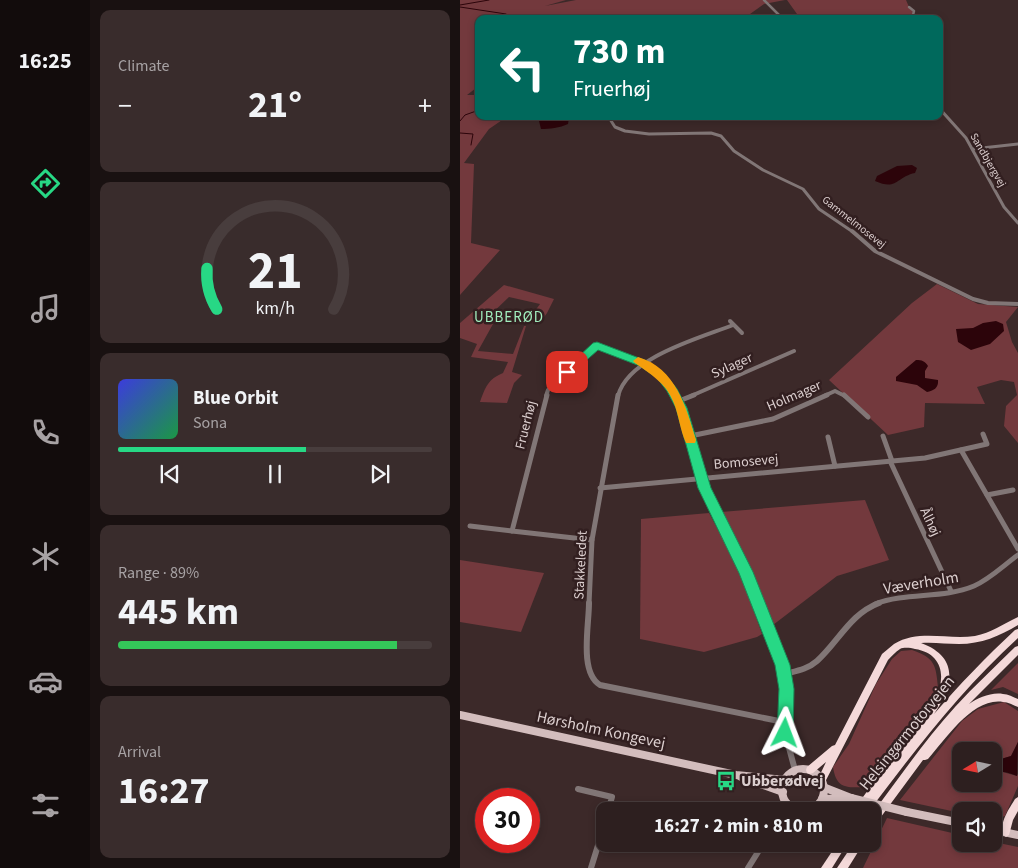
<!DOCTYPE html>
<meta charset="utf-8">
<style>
:root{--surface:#2d1f1f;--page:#392c2c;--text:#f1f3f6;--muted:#a7a2a4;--line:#483d3d;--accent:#27d885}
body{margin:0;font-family:"Source Sans 3",sans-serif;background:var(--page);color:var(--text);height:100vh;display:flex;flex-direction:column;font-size:19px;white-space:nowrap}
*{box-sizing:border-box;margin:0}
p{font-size:16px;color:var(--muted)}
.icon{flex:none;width:28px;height:28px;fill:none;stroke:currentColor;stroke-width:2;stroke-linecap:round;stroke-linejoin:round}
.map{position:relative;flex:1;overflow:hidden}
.panel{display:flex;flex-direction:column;gap:10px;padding:10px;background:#191111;width:370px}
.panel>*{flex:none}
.hud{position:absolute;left:15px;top:15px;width:468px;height:105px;border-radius:10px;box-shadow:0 2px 8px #0003,0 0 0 1px var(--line);background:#00695c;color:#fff;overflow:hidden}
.needle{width:32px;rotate:260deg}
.fabs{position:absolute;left:492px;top:742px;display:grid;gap:10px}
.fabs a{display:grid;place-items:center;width:50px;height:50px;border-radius:10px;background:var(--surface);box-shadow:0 2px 8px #0003,0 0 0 1px var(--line);font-size:25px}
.speed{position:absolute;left:15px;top:788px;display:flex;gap:10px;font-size:25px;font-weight:700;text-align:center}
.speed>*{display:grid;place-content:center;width:65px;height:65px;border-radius:50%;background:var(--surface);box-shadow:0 2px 8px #0003,0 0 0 1px var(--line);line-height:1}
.speed .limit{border:8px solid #d22;background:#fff;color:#111}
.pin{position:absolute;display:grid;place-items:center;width:42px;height:42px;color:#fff;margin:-21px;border-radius:10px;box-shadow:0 2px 8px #0006}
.me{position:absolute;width:55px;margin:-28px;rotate:3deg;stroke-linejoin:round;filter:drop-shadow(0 0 4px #0008)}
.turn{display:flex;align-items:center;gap:18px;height:105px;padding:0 15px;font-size:22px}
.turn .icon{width:65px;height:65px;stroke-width:2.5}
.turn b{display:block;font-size:35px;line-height:42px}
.big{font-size:38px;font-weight:700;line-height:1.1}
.panel .card{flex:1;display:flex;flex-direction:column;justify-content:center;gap:8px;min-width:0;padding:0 18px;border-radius:10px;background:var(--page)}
.panel .dial{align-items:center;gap:0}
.dial svg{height:130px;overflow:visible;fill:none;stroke:var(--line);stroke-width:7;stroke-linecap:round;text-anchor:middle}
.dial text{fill:var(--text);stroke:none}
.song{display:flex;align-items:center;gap:15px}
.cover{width:60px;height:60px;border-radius:8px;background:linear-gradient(135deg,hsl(240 70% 55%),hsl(140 70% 35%))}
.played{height:5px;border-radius:2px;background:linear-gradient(90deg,var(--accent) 60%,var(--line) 60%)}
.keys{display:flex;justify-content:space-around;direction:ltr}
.heat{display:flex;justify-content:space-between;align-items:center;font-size:28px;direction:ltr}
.charge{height:8px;border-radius:4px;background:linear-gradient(90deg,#34c759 89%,var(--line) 0)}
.trip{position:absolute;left:136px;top:802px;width:285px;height:50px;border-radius:10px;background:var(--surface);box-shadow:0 2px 8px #0003,0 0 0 1px var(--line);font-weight:700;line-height:50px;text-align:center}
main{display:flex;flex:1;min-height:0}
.dock{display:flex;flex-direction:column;width:90px;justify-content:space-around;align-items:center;background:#120c0c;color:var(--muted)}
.dock .icon{width:35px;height:35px}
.dock .selected{color:var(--accent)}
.dock b{font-size:22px;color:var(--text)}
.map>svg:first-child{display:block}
</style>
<main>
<nav class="dock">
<b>16:25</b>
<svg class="icon selected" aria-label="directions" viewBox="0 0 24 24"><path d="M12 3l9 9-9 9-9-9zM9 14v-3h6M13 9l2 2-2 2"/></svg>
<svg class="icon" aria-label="music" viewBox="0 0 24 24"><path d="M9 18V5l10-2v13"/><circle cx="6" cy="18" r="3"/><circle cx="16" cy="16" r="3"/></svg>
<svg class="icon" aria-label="phone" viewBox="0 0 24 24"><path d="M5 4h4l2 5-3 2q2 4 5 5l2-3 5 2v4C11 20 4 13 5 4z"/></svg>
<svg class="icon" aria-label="climate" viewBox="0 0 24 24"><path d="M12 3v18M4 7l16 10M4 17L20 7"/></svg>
<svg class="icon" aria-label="car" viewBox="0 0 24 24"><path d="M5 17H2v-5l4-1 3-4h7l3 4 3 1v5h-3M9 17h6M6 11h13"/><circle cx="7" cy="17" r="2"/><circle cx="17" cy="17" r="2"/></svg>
<svg class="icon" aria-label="filters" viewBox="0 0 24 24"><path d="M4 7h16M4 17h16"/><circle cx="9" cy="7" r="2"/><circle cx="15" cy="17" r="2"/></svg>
</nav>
<section class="panel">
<div class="card"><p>Climate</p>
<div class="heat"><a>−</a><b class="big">21°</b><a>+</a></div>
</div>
<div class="card dial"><svg viewBox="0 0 100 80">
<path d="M14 69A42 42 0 1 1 86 69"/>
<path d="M14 69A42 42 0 0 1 8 44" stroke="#27d885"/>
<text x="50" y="56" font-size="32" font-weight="700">21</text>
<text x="50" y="72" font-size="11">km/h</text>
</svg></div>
<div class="card">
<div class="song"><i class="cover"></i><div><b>Blue Orbit</b><p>Sona</p></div></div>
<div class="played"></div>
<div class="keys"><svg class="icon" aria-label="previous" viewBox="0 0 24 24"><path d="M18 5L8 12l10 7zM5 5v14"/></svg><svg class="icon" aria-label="pause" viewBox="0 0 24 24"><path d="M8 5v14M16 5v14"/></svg><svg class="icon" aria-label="next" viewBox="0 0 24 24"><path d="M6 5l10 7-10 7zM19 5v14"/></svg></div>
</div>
<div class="card"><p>Range · 89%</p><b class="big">445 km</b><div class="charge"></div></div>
<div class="card"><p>Arrival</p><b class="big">16:27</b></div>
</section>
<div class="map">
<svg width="558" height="868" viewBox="0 0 558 868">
<rect width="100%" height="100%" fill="#3c2929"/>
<g fill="#73393d">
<path d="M 0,0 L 106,0 L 85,6 L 116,0 L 325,0 L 304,4 L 290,14 L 262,19 L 19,19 L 19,89 L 16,88 L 7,95 L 19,95 L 19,116 L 48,116 L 29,129 L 4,163 L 14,164 L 11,243 L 40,250 L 0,295 Z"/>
<path d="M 327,0 L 446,0 L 449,7 L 454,11 L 450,19 L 337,14 Z"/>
<path d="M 477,284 L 518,304 L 558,307 L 546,322 L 552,342 L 558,353 L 558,443 L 544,426 L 546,406 L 557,395 L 554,382 L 541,380 L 517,387 L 525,404 L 465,403 L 464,427 L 428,435 L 369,380 L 452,303 Z"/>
<path d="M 44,285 L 94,299 L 87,313 L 80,323 L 67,322 L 80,304 L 49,297 L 27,318 L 33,324 L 18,351 L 53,354 L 64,326 L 66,326 L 52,372 L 62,375 L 54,383 L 47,403 L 20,402 C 25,388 28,379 43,373 L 48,362 L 11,357 L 17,344 L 0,338 L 0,323 Z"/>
<path d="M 405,500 L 429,560 L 377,576 L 313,625 L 288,562 L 261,512 Z"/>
<path d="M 249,513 L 278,567 L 302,634 L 297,637 L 244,652 L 180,639 L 181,519 Z"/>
<path d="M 0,560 L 84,573 L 61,632 L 0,622 Z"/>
<path d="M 452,650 C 475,658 476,665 478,688 L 404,787 C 386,788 376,788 373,767 L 389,744 L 416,684 L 432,659 L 441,651 Z"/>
<path d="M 558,663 L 558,694 L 543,687 L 531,690 Z"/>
<path d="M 544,702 L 558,711 L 558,742 L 551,756 L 541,759 L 534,757 L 534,751 L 501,751 L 501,784 L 534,784 L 534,774 L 539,771 L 557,776 L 558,774 L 558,786 L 545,816 L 535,820 L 534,811 L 501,811 L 501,813 L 440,800 L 502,721 L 518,709 Z"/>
<path d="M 427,818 L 501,835 L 501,844 L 534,844 L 534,842 L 558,847 L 558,868 L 403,868 Z"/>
</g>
<g fill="#2c040a">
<path d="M 117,116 L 115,118 L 109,118 L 108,124 C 100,128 89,129 81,129 L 79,121 L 85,118 Z"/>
<path d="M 452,165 L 457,168 L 455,173 C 436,177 437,191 415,181 L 417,176 L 437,166 Z"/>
<path d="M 536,321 L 543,324 L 544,331 L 530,344 L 511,350 L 498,342 L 496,329 L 513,328 L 523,323 Z"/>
<path d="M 456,360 C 462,360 465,361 468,366 L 465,371 L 465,378 L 478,380 C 479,388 473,391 467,392 L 457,385 L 436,381 L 436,377 Z"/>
<path d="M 558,742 L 557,776 C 549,773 542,769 534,774 L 534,757 L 541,759 L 551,756 Z"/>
</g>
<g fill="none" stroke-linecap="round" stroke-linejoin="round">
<g stroke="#2c040a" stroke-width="1">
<path d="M 0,5 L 29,0"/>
<path d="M 0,7 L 46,14"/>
<path d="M 0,121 L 5,115 L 19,110"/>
<path d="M 0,133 L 13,134 L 11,145"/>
</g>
<g stroke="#817676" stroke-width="2.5">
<path d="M 304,0 L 323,19"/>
<path d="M 449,7 L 454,11 L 452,19"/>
</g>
<g stroke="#817676" stroke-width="3">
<path d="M 479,108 L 506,138 L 544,207 L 558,223"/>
<path d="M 148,116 L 155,127 L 165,131 L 189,134 L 251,133 L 261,136 L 274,151 L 303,170 L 343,189 L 359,209 L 393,232"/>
<path d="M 513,149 L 558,144"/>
</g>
<g stroke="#817676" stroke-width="4">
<path d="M 392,231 L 415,251 L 513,299 L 528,303 L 558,304"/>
<path d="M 270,321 L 282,333"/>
<path d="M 86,396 L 88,390 L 137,345 C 170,357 196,365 216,396"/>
<path d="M 158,396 C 168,357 240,338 273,325"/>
<path d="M 231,396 L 334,351"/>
<path d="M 364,396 L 375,391 L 385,396"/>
</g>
<g stroke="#817676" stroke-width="5">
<path d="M 87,395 L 52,531 L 132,540"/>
<path d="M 215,395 L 219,401 L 244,488 L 286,572 L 298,604"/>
<path d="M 384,395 L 408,417"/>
<path d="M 219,401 L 234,395"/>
<path d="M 230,436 L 313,419 L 367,395"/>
<path d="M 423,436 L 432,461"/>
<path d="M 368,437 L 375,466"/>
<path d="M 501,450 L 558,549"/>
<path d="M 430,461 L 491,591"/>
<path d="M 140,488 L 465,458 L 527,444 L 523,434"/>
<path d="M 527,495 L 553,490"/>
<path d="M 10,526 L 52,531"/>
<path d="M 129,604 L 132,540 L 158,395"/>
<path d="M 415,604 C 447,592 483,599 514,586 C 530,579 544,565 558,555"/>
</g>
<g stroke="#817676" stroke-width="6">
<path d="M 129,603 C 129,626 119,672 140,685 L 324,722"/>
<path d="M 298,603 L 322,665 L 327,689 L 325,733 L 335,770"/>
<path d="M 325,674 C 336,671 348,669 357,661 C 379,641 390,614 419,603"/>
<path d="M 118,789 L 152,797 L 148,811"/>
<path d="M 324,811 L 329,804"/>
<path d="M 279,844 L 300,849"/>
<path d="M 131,868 L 145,823"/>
<path d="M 288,868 L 303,844"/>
</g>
<g stroke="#d3bdbd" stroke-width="8">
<path d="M 0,715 L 276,775 L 325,780"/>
<circle cx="343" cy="790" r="21"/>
<path d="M 281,777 L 323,792"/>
<path d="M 363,787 L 391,798"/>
<path d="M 362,799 L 391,798"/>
<path d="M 447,812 L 501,823"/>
<path d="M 534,830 L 558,835"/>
</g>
<g fill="#f4d9d9" fill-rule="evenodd">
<path d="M 558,617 L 558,625 C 540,636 521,644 499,644 C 486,644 474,642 461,643 C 499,657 494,685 474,714 C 500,684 526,657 555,630 L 558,629 L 558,638 C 501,690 455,750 409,811 L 393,811 L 395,808 L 475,698 C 487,677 482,653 455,649 C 451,648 444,647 440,649 C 435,652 432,656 428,660 L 364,784 L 361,785 L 358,784 L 357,781 L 366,762 L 353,773 L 350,774 L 347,773 L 346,770 L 347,767 L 372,746 L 375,745 L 422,654 C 426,651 430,647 434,644 C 459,629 487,640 515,636 C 531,633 543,624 558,617 Z"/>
<path d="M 558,646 L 558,655 L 509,704 C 518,698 531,692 543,694 C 548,694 553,697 558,699 L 558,707 C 553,705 548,702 543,702 C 513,697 486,739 468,759 L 465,760 L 463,760 L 415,825 L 412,826 L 412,814 C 439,778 465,740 495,707 C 514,686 535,667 555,647 Z"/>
<path d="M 558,797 L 558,811 L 553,820 L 549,835 L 546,837 L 543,835 C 539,823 549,809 555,799 Z"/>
<path d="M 377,844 L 387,844 L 372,868 L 361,868 Z"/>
<path d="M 393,844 L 403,844 L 388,868 L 377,868 Z"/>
</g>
<path stroke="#d3bdbd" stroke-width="8" d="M 391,798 L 447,812"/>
</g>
<path fill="#27d885" stroke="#198c56" d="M 137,342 L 187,361 L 204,373 L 217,389 L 227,408 L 251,488 L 293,572 L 330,665 L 334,689 L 333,733 L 331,738 L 325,741 L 320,738 L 317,733 L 319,689 L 315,665 L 279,573 L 238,488 L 216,408 L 207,391 L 197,378 L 180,366 L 138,350 L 111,374 L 104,374 L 102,372 L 133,343 Z"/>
<path fill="#f59e0b" d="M 178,357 C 216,368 226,407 236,440 L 235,443 L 226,443 C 220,430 219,415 213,401 C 206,383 190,374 175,363 L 173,361 Z"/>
<defs>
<symbol id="bus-bare" viewBox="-9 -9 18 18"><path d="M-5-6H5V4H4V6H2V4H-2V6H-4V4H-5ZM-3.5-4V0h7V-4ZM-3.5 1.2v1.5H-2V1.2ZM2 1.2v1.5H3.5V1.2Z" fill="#27d885" stroke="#321f20" stroke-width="2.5" paint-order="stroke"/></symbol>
</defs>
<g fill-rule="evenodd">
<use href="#bus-bare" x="252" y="767" width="28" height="28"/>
</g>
<g text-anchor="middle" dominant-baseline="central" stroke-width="5" stroke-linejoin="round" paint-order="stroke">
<g font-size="11" fill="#dccfcf" stroke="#321f20">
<text transform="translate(528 160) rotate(60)">Sandbjergvej</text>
<text transform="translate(394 222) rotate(38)">Gammelmosevej</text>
</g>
<g font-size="14" fill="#dccfcf" stroke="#321f20">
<text transform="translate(272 366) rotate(-24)">Sylager</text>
<text transform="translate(334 396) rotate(-23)">Holmager</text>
<text transform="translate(66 425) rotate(-76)">Fruerhøj</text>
<text transform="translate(286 462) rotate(-5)">Bomosevej</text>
<text transform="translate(470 522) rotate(65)">Ålhøj</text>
<text transform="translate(121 565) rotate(-87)">Stakkeledet</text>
</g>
<g font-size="15" letter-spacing="1" fill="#a1edbd" stroke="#321f20">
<text x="49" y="317">UBBERØD</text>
</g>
<g font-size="16" fill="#dccfcf" stroke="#321f20">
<text transform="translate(461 583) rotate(-9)">Væverholm</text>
<text transform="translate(141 730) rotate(12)">Hørsholm Kongevej</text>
<text transform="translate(447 733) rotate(-51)">Helsingørmotorvejen</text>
</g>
<g font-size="16" font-weight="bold" fill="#dccfcf" stroke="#321f20" text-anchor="start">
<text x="281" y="781">Ubberødvej</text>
</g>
</g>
</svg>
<div class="fabs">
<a><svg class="needle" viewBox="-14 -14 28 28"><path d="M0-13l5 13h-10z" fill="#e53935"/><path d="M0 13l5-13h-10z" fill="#a7a2a4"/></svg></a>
<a><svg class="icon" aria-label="sound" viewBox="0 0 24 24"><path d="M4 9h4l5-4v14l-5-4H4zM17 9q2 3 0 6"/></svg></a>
</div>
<div class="speed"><div class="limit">30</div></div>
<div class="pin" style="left:107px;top:372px;background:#d93025"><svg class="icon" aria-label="arrive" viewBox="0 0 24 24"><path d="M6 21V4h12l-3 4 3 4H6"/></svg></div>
<svg class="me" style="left:325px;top:733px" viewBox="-20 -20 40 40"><path d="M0-17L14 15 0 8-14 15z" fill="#27d885" stroke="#fff" stroke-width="4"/></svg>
<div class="trip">16:27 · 2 min · 810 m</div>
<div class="hud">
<div class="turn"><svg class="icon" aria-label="left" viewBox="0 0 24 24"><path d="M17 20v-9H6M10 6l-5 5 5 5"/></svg><div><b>730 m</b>Fruerhøj</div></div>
</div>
</div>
</main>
